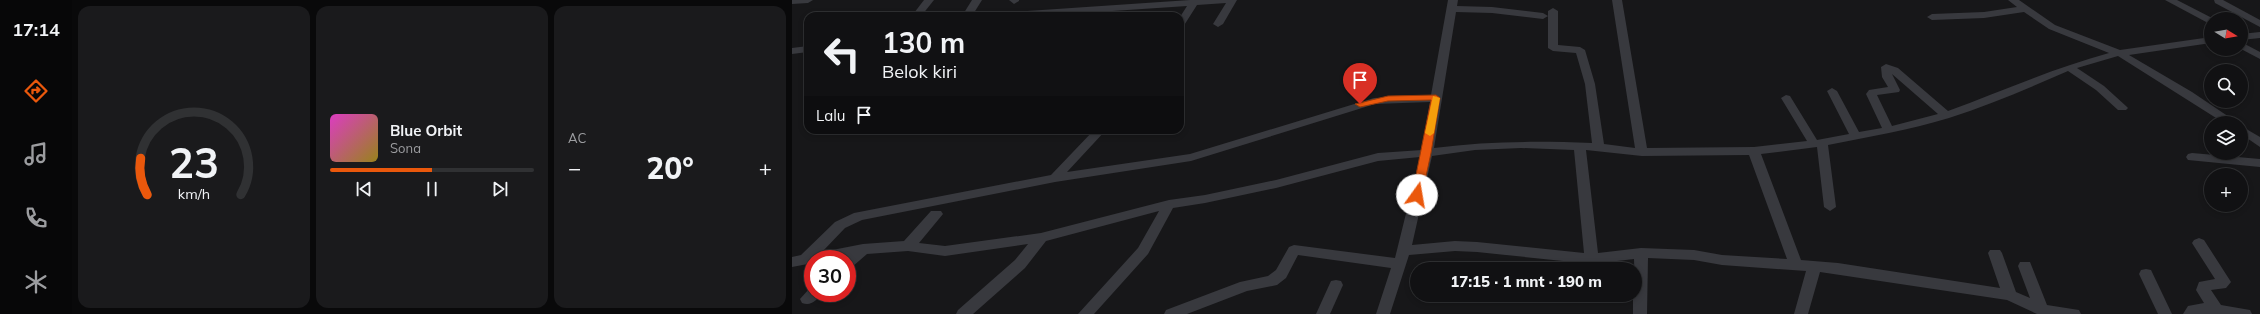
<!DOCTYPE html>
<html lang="id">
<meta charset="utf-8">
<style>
:root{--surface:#111113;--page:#1a1a1c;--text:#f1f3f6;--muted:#9c9da0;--line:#303133;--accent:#ea580c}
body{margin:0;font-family:Mulish,sans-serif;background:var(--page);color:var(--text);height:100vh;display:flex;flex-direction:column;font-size:15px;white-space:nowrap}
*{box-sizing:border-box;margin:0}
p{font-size:13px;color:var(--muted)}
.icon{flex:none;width:22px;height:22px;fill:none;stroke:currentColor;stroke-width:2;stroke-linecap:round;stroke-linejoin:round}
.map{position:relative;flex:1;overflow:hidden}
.panel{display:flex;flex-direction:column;gap:6px;padding:6px;background:#09090a;width:720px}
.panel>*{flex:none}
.top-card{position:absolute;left:12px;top:12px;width:380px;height:122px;border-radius:12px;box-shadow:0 2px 6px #0003,0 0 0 1px var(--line);background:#111113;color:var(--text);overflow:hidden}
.needle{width:26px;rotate:101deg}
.tools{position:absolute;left:1412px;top:12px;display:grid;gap:8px}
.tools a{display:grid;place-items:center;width:44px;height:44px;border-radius:50%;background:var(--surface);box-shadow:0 2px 6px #0003,0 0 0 1px var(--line);font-size:20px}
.speed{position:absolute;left:12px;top:250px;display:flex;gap:8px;font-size:20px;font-weight:700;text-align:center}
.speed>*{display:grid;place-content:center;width:52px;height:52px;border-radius:50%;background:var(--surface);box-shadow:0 2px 6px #0003,0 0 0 1px var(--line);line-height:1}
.speed .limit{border:6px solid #d22;background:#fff;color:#111}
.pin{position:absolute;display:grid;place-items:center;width:34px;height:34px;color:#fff;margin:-41px -17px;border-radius:50% 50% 50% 0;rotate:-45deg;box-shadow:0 0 4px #0007}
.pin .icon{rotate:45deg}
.me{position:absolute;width:44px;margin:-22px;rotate:13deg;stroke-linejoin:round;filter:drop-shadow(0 0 3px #0008)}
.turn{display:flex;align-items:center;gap:14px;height:84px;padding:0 12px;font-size:18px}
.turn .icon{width:52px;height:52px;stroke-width:2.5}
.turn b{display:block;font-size:28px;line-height:34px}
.then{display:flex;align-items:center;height:38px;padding:0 12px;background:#0003;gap:8px;font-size:15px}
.big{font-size:30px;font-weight:800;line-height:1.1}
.panel .widget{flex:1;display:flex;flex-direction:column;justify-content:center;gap:6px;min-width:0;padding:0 14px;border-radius:12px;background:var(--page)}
.panel .dial{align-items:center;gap:0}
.dial svg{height:104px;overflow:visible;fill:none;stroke:var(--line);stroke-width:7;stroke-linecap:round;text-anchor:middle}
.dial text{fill:var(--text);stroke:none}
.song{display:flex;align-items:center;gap:12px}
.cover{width:48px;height:48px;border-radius:6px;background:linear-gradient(135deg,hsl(310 70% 55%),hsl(50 70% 35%))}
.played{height:4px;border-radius:2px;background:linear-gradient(90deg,var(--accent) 50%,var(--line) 50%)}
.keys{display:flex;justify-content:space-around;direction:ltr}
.heat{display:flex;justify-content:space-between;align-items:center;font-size:22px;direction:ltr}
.panel .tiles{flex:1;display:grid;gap:6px;grid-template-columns:repeat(3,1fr)}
.trip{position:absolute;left:618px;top:262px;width:232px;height:40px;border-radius:20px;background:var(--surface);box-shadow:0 2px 6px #0003,0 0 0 1px var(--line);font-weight:800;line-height:40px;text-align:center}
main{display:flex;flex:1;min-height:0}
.menu{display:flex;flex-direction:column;width:72px;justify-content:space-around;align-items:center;background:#070708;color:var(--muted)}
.menu .icon{width:28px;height:28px}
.menu .selected{color:var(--accent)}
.menu b{font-size:18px;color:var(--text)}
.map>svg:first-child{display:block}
</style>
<main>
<nav class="menu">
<b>17:14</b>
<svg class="icon selected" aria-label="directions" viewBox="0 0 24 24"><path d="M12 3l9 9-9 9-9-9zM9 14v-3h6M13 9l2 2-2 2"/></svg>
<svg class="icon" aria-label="music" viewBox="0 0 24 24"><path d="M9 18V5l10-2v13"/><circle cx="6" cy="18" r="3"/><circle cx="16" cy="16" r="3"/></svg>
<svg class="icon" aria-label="phone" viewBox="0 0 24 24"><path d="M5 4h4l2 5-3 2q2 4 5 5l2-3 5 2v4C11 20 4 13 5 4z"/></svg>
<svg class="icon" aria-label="climate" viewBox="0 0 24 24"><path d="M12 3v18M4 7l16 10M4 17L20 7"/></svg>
</nav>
<section class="panel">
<div class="tiles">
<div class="widget dial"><svg viewBox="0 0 100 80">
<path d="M14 69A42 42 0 1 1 86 69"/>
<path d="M14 69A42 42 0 0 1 9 41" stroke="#ea580c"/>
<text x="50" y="56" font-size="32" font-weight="700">23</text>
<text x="50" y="72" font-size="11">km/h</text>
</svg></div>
<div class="widget">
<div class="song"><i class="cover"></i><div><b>Blue Orbit</b><p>Sona</p></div></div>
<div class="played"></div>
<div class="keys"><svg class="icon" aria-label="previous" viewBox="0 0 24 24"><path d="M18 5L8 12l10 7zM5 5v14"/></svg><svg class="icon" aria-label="pause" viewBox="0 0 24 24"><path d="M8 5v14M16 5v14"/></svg><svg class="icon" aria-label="next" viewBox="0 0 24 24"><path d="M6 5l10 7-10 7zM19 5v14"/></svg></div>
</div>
<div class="widget"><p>AC</p>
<div class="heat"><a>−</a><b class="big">20°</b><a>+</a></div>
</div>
</div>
</section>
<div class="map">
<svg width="1468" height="314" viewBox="0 0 1468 314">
<rect width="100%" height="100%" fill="#171719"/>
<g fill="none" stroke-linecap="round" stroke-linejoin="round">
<g fill="#38393e" fill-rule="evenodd">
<path d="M 0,0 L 21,0 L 16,3 L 0,4 Z"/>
<path d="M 132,0 L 142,0 L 130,15 L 124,15 L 122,13 Z"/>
<path d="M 180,0 L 190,0 L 180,16 L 170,16 Z"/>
<path d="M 217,0 L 227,0 L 227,1 L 222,4 Z"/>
<path d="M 398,0 L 445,0 L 431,24 L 426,27 L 421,24 L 434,3 L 405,5 L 391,27 L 388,28 L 388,17 L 395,6 L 246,16 L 201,16 L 206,13 Z"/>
<path d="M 656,0 L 666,0 L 665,6 L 700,7 L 751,13 L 756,16 L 751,19 L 700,13 L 664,12 L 642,148 C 696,141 745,141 800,143 L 793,84 L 784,53 L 761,51 L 756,48 L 756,11 L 761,8 L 766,11 L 766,45 L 788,47 L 793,50 L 803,84 L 812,144 L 843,148 L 820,0 L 830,0 L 855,148 L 962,147 L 1015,141 L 989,98 L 994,95 L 998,96 L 1025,140 L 1057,134 L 1035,91 L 1040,88 L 1045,91 L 1067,132 L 1090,128 L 1074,94 L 1077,90 L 1096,87 L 1090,77 L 1089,67 L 1094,64 L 1106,68 L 1156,111 C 1210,91 1262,68 1317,53 L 1257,29 L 1232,12 L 1192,18 L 1140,20 L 1135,17 L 1140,14 L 1192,12 L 1225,7 L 1216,0 L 1227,0 L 1263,25 L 1328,50 L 1419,37 L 1419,43 L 1337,55 L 1400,92 L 1446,123 L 1432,123 L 1326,56 L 1285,68 L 1312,86 L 1334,106 L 1336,108 L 1334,110 L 1326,110 L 1304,90 L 1276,71 C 1237,88 1198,105 1157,118 C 1117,130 1077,137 1036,145 L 1044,207 L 1038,211 L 1032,207 L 1025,147 L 969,154 L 1009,260 L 1046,263 L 1208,288 L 1196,253 L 1198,250 L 1208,250 L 1210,253 L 1224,292 L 1238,298 L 1226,266 L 1228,262 L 1238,262 L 1255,305 L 1287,310 L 1289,314 L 1245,314 L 1215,300 L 1028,272 L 1016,314 L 1002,314 L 1014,271 L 930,265 L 902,260 L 856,258 L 855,314 L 841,314 L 841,295 L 843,295 L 842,259 L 800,264 L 685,252 L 663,251 L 617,255 L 598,314 L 584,314 L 599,268 L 506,255 L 494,278 L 485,285 L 455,291 L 395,314 L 372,314 L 374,310 L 448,282 L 476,276 L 484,270 L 497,247 L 502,245 L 603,258 L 628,157 L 586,161 L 484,188 L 413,203 L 381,208 L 356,254 L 302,314 L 286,314 L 346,248 L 367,211 L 254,241 L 233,268 L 181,314 L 164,314 L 166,310 L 223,260 L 236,244 L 153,256 L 116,251 L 75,254 L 60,267 L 55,268 L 55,259 L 51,259 L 53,257 L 21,259 L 21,263 L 0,267 L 0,257 L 9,255 L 43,222 L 62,213 L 259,175 L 302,130 L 314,130 L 275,172 L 398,154 L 582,98 L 639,95 ZM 1100,74 L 1146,114 L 1100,126 L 1085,95 L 1107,92 L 1108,90 ZM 638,102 L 630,150 L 586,153 L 484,180 L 413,195 L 377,200 L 249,233 L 153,246 L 127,243 L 151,214 L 149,211 L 139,211 L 112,241 L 71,244 L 30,252 L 53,228 L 70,220 L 263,182 L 399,161 L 583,104 ZM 729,148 L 782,150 L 792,253 L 685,242 L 663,241 L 620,245 L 640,156 L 683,150 ZM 794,150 L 850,156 L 957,155 L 995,259 L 930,255 L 902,250 L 849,248 L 806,253 Z"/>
<path d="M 1373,0 L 1385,0 L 1422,19 L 1419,19 L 1419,24 L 1416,23 Z"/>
<path d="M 1422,0 L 1431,0 L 1468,20 L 1468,27 L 1423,3 Z"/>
<path d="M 1468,32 L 1468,38 L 1449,40 L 1449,34 Z"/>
<path d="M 1449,42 L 1468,52 L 1468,59 L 1449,49 Z"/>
<path d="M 16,46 L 16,52 L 0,54 L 0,48 Z"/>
<path d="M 1449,126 L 1468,137 L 1468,147 L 1449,134 Z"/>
<path d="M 1400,153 L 1468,159 L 1468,167 L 1396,160 L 1394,157 L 1396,154 Z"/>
<path d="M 1407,238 L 1412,240 L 1439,282 L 1434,288 L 1419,290 L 1429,305 L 1458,310 L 1460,314 L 1391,314 L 1396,306 L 1412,303 L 1404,290 L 1407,282 L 1423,279 L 1400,243 L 1402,240 Z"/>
<path d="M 1354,269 L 1359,270 L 1380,314 L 1366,314 L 1347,274 L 1349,270 Z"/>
<path d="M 544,280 L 549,281 L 551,285 L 538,314 L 524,314 L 539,281 Z"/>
<path d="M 21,288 L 21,293 L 29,293 C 25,301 19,306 10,303 L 8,299 L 17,289 Z"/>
</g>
</g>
<path fill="#ea580c" stroke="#983908" d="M 644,95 L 648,98 L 639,153 L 630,195 L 625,198 L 620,195 L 639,100 L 596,101 L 568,107 L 563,104 L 596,96 Z"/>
<path fill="#f59e0b" d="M 641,96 L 648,98 L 642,133 L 638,136 L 633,133 Z"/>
</svg>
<div class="tools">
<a><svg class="needle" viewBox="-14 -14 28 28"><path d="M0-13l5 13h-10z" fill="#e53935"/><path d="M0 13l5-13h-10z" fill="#9c9da0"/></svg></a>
<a><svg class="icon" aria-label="search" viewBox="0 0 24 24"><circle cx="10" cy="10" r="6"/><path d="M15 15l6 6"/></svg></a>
<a><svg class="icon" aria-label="layers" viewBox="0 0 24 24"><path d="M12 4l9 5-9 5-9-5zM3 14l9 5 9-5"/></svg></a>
<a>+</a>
</div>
<div class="speed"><div class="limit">30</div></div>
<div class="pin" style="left:568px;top:104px;background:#d93025"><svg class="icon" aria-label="arrive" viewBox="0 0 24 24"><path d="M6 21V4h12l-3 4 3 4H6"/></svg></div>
<svg class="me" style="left:625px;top:195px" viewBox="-20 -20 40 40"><circle r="19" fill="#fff"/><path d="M0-13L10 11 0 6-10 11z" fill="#ea580c"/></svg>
<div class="trip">17:15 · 1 mnt · 190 m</div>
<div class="top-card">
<div class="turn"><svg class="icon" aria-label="left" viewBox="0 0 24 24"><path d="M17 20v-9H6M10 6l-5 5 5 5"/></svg><div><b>130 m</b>Belok kiri</div></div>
<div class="then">Lalu<svg class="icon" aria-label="arrive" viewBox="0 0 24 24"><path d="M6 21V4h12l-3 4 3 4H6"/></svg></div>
</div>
</div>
</main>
